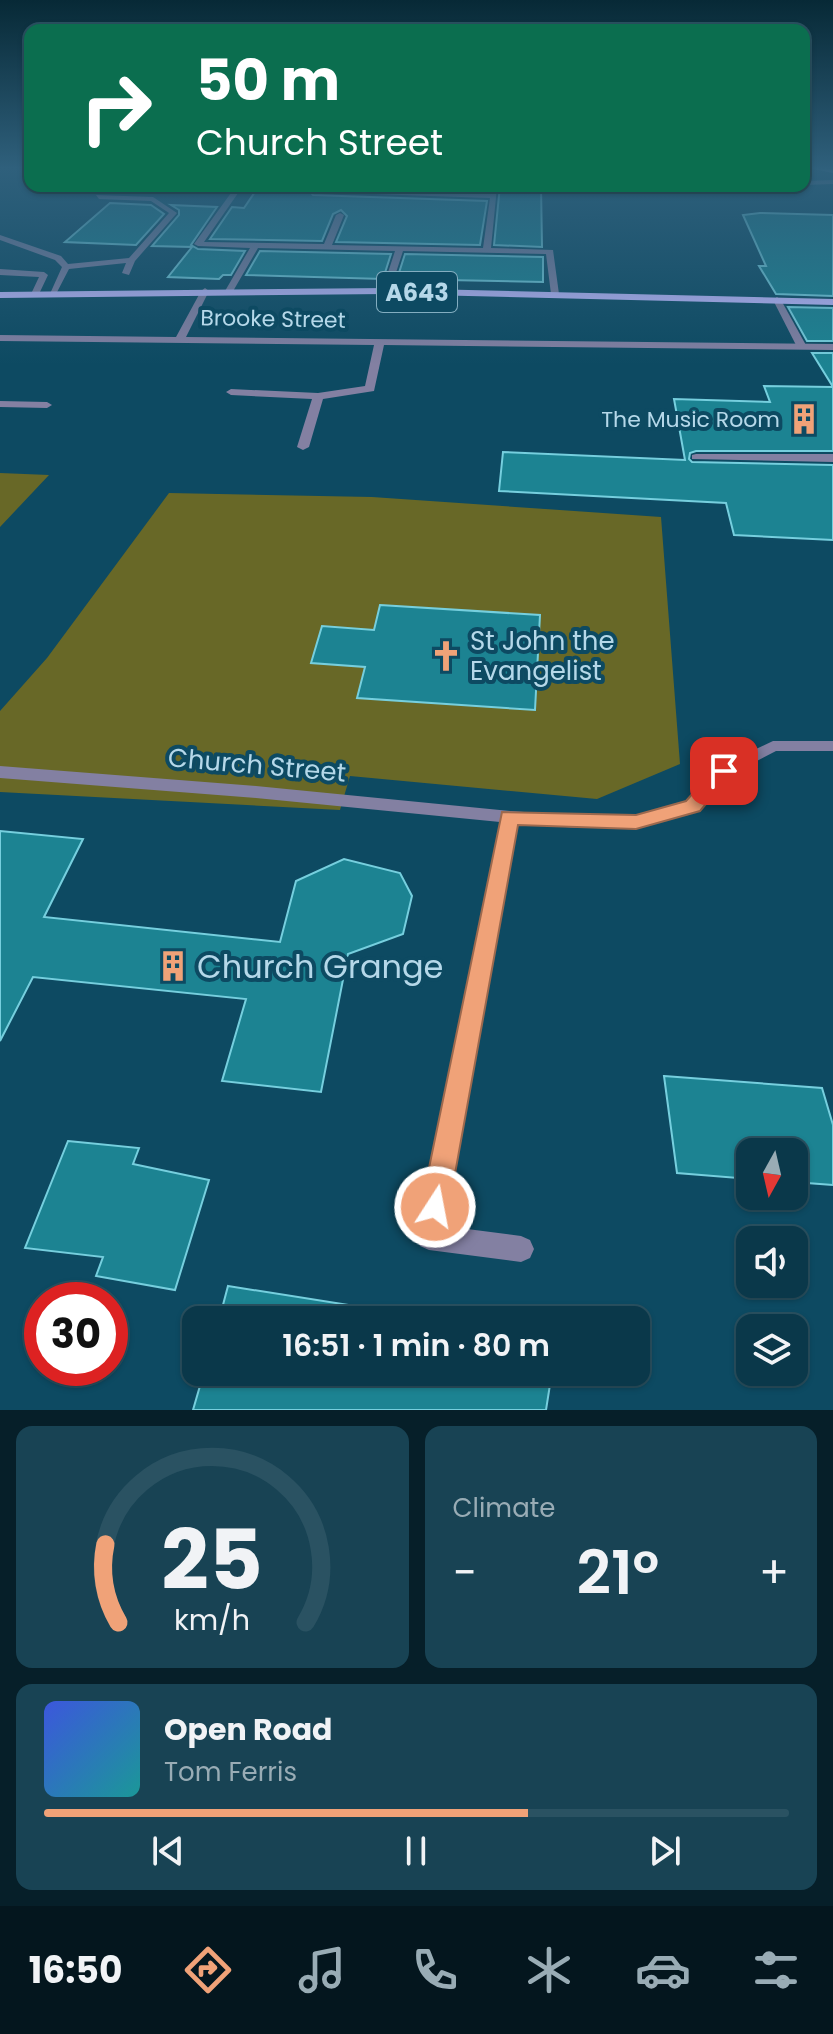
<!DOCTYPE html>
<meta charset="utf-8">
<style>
:root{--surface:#0a384a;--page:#184354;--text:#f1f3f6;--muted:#99acb5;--line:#2a5262;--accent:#f0a278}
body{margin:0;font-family:Poppins,sans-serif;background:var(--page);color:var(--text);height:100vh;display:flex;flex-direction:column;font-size:30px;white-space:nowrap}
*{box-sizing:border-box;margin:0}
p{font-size:26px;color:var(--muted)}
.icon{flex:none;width:44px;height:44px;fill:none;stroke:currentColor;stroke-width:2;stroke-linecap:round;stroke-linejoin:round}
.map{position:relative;height:1410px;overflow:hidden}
.drawer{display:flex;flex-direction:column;gap:16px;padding:16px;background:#061f29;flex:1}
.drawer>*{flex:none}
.banner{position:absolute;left:24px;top:24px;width:786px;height:168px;border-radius:16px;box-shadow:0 2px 6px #0004,0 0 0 2px var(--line);background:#0b6e4f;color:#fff;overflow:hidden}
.needle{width:52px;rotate:188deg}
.buttons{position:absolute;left:736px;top:1138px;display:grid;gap:16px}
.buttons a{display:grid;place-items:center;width:72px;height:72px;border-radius:16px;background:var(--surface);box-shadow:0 2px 6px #0004,0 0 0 2px var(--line);font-size:40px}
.speed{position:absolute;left:24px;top:1282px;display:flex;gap:16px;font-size:40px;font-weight:700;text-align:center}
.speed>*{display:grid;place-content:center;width:104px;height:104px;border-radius:50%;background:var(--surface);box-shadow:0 2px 6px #0004,0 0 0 2px var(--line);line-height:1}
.speed .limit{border:12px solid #d22;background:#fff;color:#111}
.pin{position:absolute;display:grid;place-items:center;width:68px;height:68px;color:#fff;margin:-34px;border-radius:16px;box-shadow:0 4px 12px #0006}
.me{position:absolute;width:88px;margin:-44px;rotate:11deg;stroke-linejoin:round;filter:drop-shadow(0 0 6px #0008)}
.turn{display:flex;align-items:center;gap:28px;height:168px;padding:0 40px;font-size:36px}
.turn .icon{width:104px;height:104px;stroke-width:2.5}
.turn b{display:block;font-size:56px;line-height:68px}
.big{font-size:60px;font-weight:600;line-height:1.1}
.drawer .card{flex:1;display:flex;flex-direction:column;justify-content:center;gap:12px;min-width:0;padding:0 28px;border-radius:16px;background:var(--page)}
.drawer .dial{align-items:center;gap:0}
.dial svg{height:208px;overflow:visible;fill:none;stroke:var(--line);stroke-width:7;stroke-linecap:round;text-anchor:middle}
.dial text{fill:var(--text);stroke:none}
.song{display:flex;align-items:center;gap:24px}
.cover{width:96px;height:96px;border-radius:12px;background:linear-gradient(135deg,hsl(230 70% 55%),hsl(180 70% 35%))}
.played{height:8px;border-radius:4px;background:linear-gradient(90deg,var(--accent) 65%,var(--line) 65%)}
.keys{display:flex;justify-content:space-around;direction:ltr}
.heat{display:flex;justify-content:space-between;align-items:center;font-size:44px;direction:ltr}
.drawer .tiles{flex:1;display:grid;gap:16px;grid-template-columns:1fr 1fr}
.card:last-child{grid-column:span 2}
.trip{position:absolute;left:182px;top:1306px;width:468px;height:80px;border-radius:16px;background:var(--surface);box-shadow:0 2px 6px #0004,0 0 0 2px var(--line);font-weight:600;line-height:80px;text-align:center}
.menu{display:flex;height:128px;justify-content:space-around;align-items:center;background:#04161e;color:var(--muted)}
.menu .icon{width:56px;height:56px}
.menu .on{color:var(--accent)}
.menu b{font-size:36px;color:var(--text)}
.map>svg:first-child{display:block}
</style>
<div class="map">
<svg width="833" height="1410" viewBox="0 0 833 1410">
<rect width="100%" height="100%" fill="#0d4a62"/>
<g fill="#686827">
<path d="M 0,473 L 49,475 L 0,527 Z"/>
<path d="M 169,493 L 372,497 L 661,517 L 680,764 L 597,799 L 350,776 L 340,810 L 0,792 L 0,711 L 47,658 Z"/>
</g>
<g fill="#1c8392" stroke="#76cfde" stroke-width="2">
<path d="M 259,186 L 490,186 L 489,191 L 317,187 L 310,191 L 313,195 L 487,201 L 480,245 L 336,242 L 347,216 L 341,210 L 333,214 L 322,241 L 210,239 L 232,207 L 244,208 Z"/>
<path d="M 500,186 L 541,186 L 542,247 L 494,245 Z"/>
<path d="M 110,203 L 151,205 L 164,214 L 136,245 L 65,242 Z"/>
<path d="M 171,205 L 217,207 L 191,245 L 198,249 L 245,251 L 231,275 L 223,275 L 219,279 L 168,277 L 192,247 L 152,246 L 179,215 L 179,210 Z"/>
<path d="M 760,213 L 833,215 L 833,296 L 776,294 L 759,266 L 766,266 L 743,215 Z"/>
<path d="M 260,251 L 391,254 L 383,279 L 246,275 Z"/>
<path d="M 405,254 L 543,257 L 543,282 L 397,279 Z"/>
<path d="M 788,307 L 833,308 L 833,341 L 807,341 Z"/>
<path d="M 812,353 L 833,353 L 833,451 L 696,451 L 690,453 L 689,459 L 692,462 L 833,465 L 833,540 L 734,535 L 726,503 L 499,491 L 503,452 L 685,460 L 674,399 L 770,402 L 764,386 L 833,387 Z"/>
<path d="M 380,605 L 540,615 L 535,710 L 357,698 L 365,667 L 311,663 L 322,626 L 374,630 Z"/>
<path d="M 0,831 L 83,839 L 44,917 L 280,942 L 296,881 L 344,859 L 400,873 L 412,896 L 403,934 L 348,954 L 321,1092 L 222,1081 L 246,999 L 33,977 L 0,1041 Z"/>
<path d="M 664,1076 L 822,1088 L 833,1125 L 833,1185 L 794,1182 L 794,1152 L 750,1152 L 750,1179 L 677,1173 Z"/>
<path d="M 68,1141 L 139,1148 L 133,1164 L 209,1180 L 175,1290 L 96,1276 L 103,1257 L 25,1248 Z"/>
<path d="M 228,1286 L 443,1320 L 219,1320 Z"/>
<path d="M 204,1372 L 552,1372 L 546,1410 L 193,1410 Z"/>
</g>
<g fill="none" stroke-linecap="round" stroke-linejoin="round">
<g fill="#8380a2" fill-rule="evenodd">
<path d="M 96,195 L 153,197 L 177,213 L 135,261 L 129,275 L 122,273 L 126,263 L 69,269 L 55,296 L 49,296 L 62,267 L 55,260 L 0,240 L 0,235 L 61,256 L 68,264 L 129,258 L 169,213 L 151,201 L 99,199 Z"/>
<path d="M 0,269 L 44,272 L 48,275 L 39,294 L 35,297 L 31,294 L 39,277 L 0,275 Z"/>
<path d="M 777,297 L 781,300 L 807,347 L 805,349 L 797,347 L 773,300 Z"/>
</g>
<g fill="#8380a2" fill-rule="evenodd">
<path d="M 833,180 L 833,184 L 804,185 L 804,181 Z"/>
<path d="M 236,186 L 243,186 L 204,242 L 324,244 L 336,215 L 340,213 L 344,215 L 332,245 L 483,248 L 490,198 L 313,192 L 317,190 L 491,194 L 493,187 L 497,187 L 491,248 L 553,250 L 559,294 L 555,297 L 551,294 L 546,254 L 403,251 L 390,291 L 386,294 L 382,291 L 395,251 L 258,248 L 232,293 L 226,293 L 225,291 L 250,248 L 198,246 L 194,244 Z"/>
<path d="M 205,288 L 209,291 L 186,337 L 833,344 L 833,350 L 384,345 L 374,391 L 323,399 L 309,447 L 303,450 L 297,447 L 312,399 L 231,395 L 226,392 L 231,389 L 318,393 L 365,386 L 374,345 L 0,341 L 0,335 L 176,337 L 201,291 Z"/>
<path d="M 0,401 L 47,402 L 52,405 L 47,408 L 0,407 Z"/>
<path d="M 696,454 L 833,454 L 833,462 L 692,459 L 692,455 Z"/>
<path d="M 773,741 L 833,741 L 833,751 L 776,751 L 730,775 L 699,810 L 636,828 L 581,828 L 518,824 L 444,1226 L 521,1236 L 530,1240 L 534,1249 L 530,1258 L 521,1262 L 429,1250 L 420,1246 L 416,1237 L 500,822 L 256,798 L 0,778 L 0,766 L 256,786 L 510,811 L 581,816 L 636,816 L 687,802 L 718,767 Z"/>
</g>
<g fill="#c2baff" fill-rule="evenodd">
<path d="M 809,168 L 833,169 L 833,173 Z"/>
<path d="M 386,288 L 833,299 L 833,305 L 386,294 L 0,298 L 0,292 Z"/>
</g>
</g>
<linearGradient id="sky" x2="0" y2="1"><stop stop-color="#072936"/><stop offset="0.46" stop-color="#2f607c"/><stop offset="1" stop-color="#2f607c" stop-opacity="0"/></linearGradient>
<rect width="833" height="365" fill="url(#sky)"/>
<path fill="#f0a278" stroke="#9c694e" stroke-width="2" d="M 724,764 L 734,771 L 700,811 L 636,829 L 518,825 L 449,1207 L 445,1217 L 435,1221 L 425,1217 L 421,1207 L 502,812 L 636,815 L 686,801 L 717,766 Z"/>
<defs>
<symbol id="building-bare" viewBox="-9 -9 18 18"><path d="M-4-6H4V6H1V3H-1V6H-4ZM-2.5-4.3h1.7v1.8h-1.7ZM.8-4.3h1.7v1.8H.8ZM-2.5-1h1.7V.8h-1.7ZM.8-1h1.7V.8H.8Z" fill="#f0a278" stroke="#0d4a62" stroke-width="2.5" paint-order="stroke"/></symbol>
<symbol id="church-bare" viewBox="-9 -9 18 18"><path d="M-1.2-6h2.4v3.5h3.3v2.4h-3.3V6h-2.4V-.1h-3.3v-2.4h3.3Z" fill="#f0a278" stroke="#0d4a62" stroke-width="2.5" paint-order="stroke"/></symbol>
</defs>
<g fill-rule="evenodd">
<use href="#building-bare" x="782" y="397" width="44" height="44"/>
<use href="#church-bare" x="424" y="634" width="44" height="44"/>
<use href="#building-bare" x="151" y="944" width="44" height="44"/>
</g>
<g text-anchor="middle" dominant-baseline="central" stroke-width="8" stroke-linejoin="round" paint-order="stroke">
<g font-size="22" fill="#b5d8e9" stroke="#0d4a62">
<text transform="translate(273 319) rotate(1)">Brooke Street</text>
</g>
<g font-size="22" fill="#b5d8e9" stroke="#0d4a62" text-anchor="end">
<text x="780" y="419">The Music Room</text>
</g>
<rect fill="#0d4a62" stroke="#83adc0" stroke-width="2" x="377" y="272" width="80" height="40" rx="6"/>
<g font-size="24" font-weight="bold" fill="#b5d8e9">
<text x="417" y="292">A643</text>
</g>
<g font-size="26" fill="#b5d8e9" stroke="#0d4a62" text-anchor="start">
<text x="470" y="641">St John the<tspan x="470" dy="30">Evangelist</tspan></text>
</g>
<g font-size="26" fill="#b5d8e9" stroke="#0d4a62">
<text transform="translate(257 765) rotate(5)">Church Street</text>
</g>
<g font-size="32" fill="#b5d8e9" stroke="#0d4a62" text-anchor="start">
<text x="197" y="966">Church Grange</text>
</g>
</g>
</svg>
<div class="buttons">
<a><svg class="needle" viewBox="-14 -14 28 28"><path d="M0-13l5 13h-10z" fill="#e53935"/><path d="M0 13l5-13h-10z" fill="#99acb5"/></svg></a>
<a><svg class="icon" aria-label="sound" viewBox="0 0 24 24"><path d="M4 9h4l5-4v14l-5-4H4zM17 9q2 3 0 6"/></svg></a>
<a><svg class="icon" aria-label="layers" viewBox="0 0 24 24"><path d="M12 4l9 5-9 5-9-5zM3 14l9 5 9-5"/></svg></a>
</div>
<div class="speed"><div class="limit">30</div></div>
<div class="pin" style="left:724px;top:771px;background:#d93025"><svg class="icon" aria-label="arrive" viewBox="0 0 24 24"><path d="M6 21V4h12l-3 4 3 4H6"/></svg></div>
<svg class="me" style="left:435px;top:1207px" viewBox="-20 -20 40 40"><circle r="17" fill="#f0a278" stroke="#fff" stroke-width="3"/><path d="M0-11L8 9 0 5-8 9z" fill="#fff"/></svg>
<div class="trip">16:51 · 1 min · 80 m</div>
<div class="banner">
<div class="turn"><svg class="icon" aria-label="right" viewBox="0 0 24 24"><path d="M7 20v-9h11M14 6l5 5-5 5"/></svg><div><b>50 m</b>Church Street</div></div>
</div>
</div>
<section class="drawer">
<div class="tiles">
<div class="card dial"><svg viewBox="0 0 100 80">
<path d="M14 69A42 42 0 1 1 86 69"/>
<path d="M14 69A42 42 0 0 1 9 39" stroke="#f0a278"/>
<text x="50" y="56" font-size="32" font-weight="700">25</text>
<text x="50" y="72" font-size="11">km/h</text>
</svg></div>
<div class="card"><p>Climate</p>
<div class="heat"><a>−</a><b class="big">21°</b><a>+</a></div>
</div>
<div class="card">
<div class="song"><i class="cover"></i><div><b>Open Road</b><p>Tom Ferris</p></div></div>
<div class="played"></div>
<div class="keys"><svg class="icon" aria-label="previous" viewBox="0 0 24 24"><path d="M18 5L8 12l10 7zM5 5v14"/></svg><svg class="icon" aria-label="pause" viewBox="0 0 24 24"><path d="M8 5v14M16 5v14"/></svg><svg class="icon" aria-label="next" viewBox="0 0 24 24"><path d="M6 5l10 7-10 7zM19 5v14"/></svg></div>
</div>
</div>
</section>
<nav class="menu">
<b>16:50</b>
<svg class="icon on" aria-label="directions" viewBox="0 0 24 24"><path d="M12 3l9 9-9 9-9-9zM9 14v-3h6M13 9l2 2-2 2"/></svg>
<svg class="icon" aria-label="music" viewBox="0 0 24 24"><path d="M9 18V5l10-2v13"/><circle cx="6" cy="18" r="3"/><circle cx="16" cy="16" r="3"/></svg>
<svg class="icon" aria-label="phone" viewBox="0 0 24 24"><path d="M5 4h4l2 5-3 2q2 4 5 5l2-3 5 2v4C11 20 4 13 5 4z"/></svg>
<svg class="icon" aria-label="climate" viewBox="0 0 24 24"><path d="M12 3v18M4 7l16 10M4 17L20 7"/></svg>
<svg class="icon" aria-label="car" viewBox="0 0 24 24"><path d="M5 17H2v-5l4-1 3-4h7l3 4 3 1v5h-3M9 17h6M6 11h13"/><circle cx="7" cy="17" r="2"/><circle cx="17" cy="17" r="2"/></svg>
<svg class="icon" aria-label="filters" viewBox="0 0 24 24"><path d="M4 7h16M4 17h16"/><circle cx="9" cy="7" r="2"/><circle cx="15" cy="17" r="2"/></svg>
</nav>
